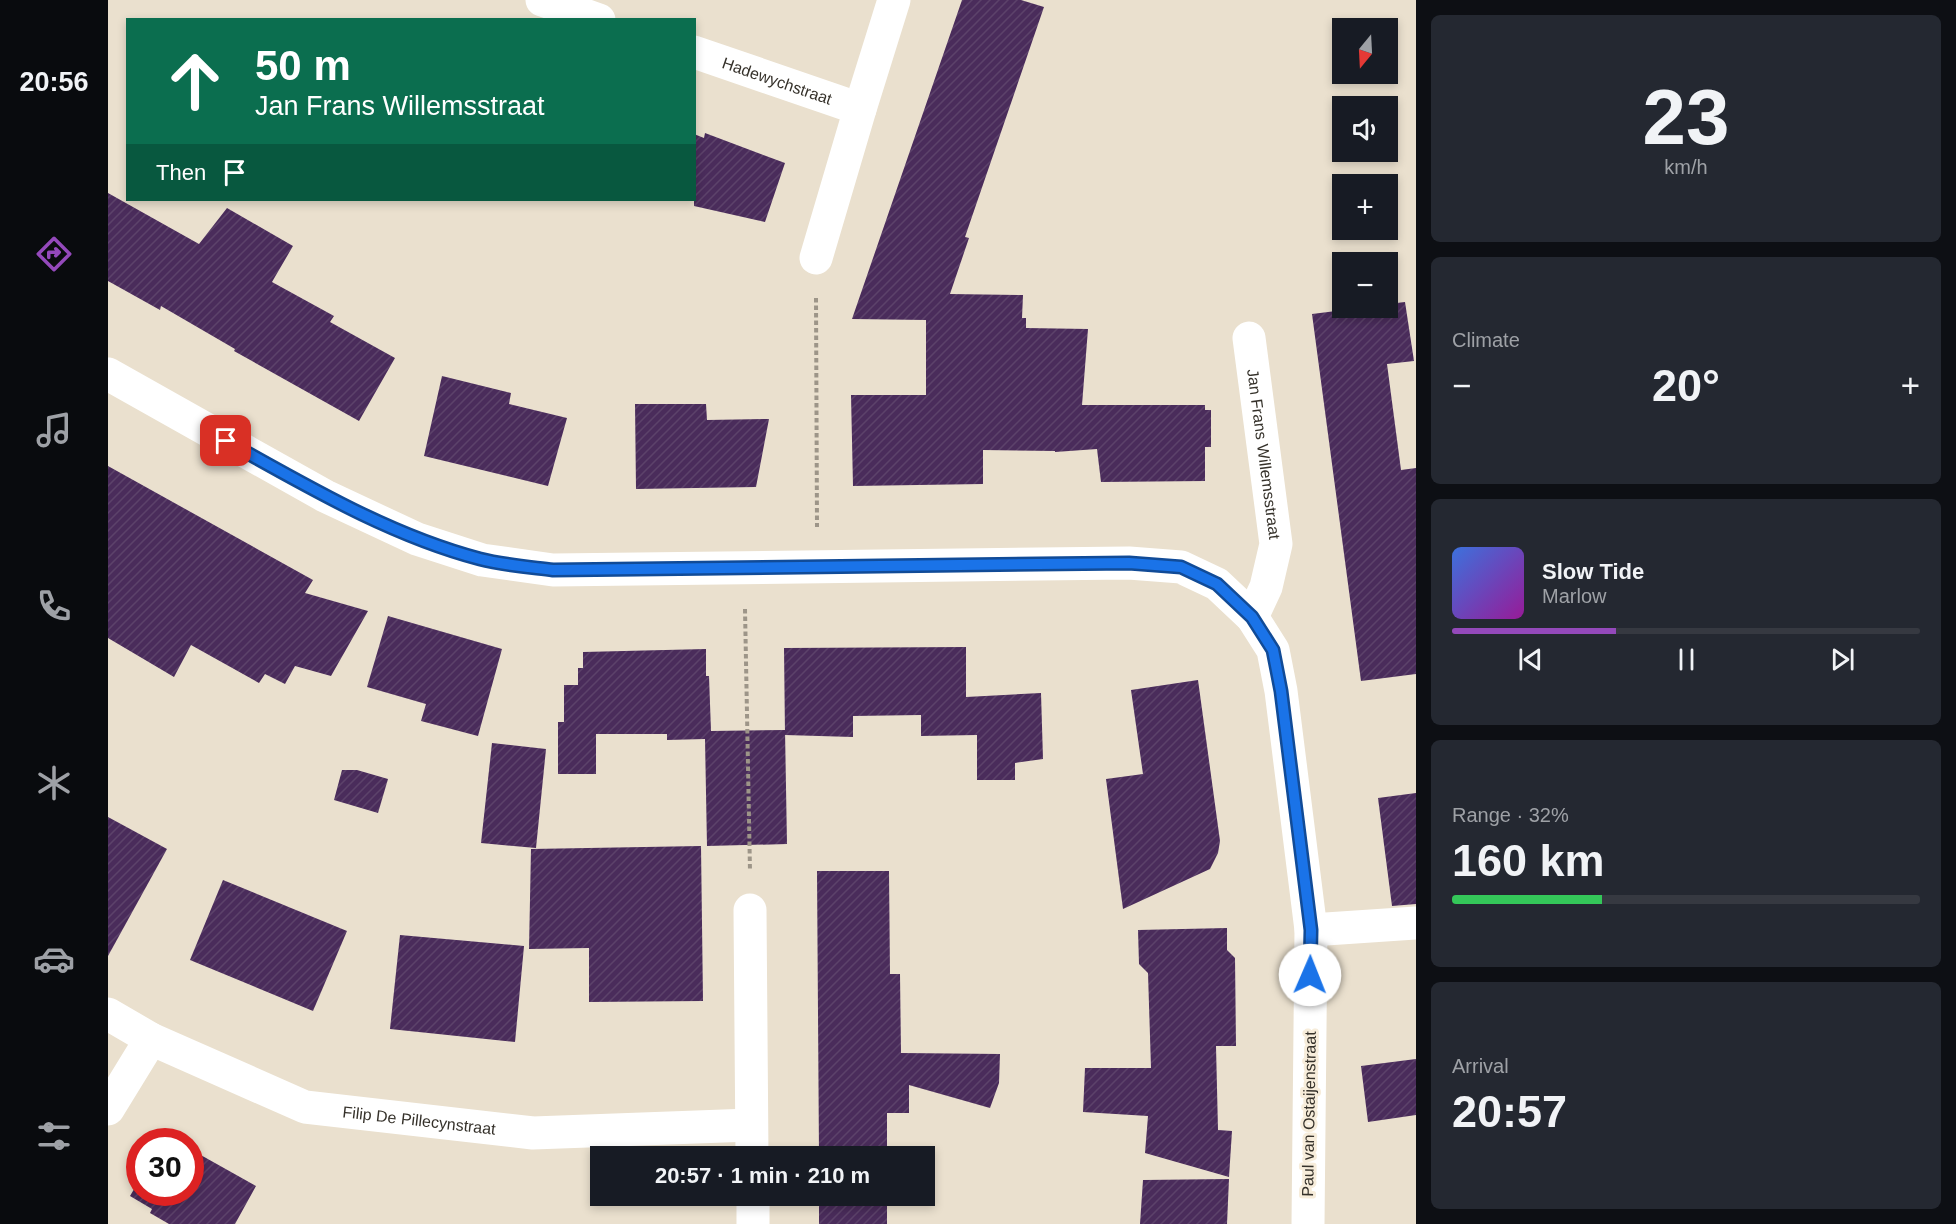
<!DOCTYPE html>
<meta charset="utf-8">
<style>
:root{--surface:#171b24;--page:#242831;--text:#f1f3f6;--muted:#9ea1a6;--line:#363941;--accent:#9449bb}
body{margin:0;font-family:Arial,sans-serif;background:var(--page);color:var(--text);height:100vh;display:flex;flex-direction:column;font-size:22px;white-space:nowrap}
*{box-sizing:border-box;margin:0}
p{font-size:20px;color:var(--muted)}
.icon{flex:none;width:33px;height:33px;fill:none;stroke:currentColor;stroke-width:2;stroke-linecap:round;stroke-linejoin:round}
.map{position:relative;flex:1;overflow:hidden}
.drawer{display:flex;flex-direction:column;gap:15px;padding:15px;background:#0d0f14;width:540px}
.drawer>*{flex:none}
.hud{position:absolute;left:18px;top:18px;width:570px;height:183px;border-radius:0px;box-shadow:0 3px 9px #0003;background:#0b6e4f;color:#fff;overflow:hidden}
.needle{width:39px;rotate:198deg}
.tools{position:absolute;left:1224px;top:18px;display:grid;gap:12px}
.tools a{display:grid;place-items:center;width:66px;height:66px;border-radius:0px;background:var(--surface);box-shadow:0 3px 9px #0003;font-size:30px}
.speed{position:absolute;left:18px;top:1128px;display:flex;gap:12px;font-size:30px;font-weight:700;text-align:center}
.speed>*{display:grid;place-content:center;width:78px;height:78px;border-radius:50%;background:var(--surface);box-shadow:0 3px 9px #0003;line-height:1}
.speed .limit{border:9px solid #d22;background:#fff;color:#111}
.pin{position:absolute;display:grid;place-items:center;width:51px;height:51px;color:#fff;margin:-26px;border-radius:12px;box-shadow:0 3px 9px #0006}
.me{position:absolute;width:66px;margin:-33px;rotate:1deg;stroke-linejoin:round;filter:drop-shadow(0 0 4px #0008)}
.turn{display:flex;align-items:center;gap:21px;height:126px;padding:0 30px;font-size:27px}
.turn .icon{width:78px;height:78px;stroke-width:2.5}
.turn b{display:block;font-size:42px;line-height:51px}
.then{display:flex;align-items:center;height:57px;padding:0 30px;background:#0003;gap:12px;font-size:22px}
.big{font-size:45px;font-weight:700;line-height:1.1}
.drawer .widget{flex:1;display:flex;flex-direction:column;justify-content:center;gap:9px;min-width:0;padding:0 21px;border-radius:9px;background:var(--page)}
.drawer .dial{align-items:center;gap:0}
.dial b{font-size:78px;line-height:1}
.song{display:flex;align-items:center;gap:18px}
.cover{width:72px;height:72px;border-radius:9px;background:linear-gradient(135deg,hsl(220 70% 55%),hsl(300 70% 35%))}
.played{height:6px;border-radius:3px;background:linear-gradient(90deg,var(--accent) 35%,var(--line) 35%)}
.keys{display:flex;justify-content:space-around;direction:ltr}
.heat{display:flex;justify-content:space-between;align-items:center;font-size:33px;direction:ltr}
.charge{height:9px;border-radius:4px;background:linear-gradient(90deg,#34c759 32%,var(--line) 0)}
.trip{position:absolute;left:482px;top:1146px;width:345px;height:60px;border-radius:0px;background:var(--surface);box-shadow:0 3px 9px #0003;font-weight:700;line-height:60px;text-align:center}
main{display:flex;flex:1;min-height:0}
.tabs{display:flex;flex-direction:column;width:108px;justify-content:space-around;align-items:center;background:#090b0e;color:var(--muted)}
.tabs .icon{width:42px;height:42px}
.tabs .selected{color:var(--accent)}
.tabs b{font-size:27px;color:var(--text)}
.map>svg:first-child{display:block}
</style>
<main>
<nav class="tabs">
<b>20:56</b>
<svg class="icon selected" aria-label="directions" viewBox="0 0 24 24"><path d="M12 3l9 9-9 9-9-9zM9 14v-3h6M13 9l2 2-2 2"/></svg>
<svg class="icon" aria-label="music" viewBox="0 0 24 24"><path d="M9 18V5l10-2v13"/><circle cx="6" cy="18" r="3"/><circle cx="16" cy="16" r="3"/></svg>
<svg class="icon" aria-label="phone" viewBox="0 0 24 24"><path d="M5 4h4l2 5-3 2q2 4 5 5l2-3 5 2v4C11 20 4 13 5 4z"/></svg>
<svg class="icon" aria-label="climate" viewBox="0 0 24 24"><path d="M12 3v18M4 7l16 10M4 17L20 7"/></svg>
<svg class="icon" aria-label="car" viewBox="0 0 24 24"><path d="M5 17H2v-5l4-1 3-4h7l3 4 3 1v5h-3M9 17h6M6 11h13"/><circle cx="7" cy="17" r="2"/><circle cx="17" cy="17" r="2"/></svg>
<svg class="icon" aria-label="filters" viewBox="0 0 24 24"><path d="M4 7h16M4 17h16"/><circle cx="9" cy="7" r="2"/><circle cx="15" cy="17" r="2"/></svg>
</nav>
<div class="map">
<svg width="1308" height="1224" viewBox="0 0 1308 1224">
<defs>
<pattern id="building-hatch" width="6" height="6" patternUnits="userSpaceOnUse" patternTransform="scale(1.5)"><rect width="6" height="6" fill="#4a2c5b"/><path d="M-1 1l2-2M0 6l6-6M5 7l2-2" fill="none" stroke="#5c426a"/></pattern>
</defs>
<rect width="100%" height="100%" fill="#eae0ce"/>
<g fill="url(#building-hatch)">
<path d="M 854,0 L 913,0 L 936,7 L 857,237 L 861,238 L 842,294 L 915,295 L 914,318 L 918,318 L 918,328 L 980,329 L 974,405 L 1097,405 L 1097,410 L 1103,410 L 1103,447 L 1097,447 L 1097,481 L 993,482 L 989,449 L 947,452 L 947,451 L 875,450 L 875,484 L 745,486 L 743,395 L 818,395 L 818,320 L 744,319 Z"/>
<path d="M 597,133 L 677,163 L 657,222 L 586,206 L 586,134 L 596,138 Z"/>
<path d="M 0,193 L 91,244 L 119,208 L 185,246 L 164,282 L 226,316 L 222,322 L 287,358 L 251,421 L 126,351 L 127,349 L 53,306 L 52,310 L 0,281 Z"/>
<path d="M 1297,302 L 1306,361 L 1279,364 L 1293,470 L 1308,468 L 1308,674 L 1253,681 L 1204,314 L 1252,308 L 1280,308 L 1280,304 Z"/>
<path d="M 334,376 L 403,393 L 401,404 L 459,418 L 440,486 L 316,456 Z"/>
<path d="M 527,404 L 598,404 L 599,420 L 661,419 L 648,487 L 528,489 Z"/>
<path d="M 0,466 L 205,580 L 197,593 L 260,611 L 223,676 L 187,666 L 177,684 L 157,674 L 151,683 L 83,645 L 66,677 L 0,638 Z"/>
<path d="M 280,616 L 394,649 L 370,736 L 313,721 L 318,704 L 259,687 Z"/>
<path d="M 858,647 L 858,697 L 933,693 L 935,759 L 907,763 L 907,780 L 869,780 L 869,735 L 813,736 L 813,715 L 745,716 L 745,737 L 677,735 L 676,648 Z"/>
<path d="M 598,649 L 598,676 L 601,676 L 603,731 L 677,730 L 679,844 L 599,846 L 597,739 L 559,740 L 559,734 L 488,734 L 488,774 L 450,774 L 450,722 L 456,722 L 456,685 L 470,685 L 470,668 L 475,668 L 475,652 Z"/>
<path d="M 1090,680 L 1112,841 L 1110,853 L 1102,869 L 1015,909 L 998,779 L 1035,774 L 1023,690 Z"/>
<path d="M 384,743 L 438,749 L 428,848 L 373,843 Z"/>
<path d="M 234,770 L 249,770 L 280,779 L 270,813 L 226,800 Z"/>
<path d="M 1308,793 L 1308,904 L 1284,906 L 1270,798 Z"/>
<path d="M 0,817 L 59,849 L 0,956 Z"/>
<path d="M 593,846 L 595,1001 L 481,1002 L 481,948 L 421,949 L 423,849 Z"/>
<path d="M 709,871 L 781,871 L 782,974 L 792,974 L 793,1053 L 892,1054 L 891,1083 L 882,1108 L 801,1085 L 801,1113 L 779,1113 L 779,1156 L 711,1156 Z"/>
<path d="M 115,880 L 239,931 L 205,1011 L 82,960 Z"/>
<path d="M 1119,928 L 1119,950 L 1127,958 L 1128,1046 L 1108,1046 L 1110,1130 L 1124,1131 L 1121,1177 L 1037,1153 L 1040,1116 L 975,1112 L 977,1068 L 1043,1068 L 1040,973 L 1031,964 L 1030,930 Z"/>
<path d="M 292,935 L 416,946 L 407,1042 L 282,1029 Z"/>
<path d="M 1308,1059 L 1308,1115 L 1260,1122 L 1253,1066 Z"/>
<path d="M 82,1149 L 148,1186 L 127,1224 L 61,1224 L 42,1213 L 44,1209 L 22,1196 L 32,1179 L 32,1192 L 82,1192 Z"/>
<path d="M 1121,1179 L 1119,1224 L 1032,1224 L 1035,1180 Z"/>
<rect x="711" y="1196" width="68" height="28"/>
</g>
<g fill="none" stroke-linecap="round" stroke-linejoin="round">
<g stroke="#9d9588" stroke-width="4" stroke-dasharray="4.5 3" stroke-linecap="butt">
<path d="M 708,298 L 709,527"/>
<path d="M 637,609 L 642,871"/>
</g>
<g stroke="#fff" stroke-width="33">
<path d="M 434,0 L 491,20"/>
<path id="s1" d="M 586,52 L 752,109 L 708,258"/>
<path d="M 752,109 L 786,0"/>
<path id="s2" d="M 1141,338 L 1168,544 L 1158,587 L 1144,617"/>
<path d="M 0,374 L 217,496 L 309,539 L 374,560 L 445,570 L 1021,563 L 1073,567 L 1109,584 L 1144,617 L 1165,650 L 1173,691 L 1203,930 L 1200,1224"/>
<path d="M 642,910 L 644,1156"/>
<path d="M 1203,930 L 1308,923"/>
<path id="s3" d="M 0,1014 L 43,1039 L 197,1107 L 425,1133 L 643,1125"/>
<path d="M 0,1109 L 43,1039"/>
<path d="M 645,1196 L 645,1224"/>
</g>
</g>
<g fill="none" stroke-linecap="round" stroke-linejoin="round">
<defs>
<path id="route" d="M 118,441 C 199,486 281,535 372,559 C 395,565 421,567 445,570 L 1021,563 L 1073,567 L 1109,584 L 1144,617 L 1165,650 L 1173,691 L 1203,930 L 1202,975"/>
</defs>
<use href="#route" stroke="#114b97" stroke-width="15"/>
<use href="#route" stroke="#1a73e8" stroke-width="10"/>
</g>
<g text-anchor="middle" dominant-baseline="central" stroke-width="6" stroke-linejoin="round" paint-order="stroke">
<g font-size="16" fill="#35312a" stroke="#f7eddb">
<text stroke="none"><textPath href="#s1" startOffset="88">Hadewychstraat</textPath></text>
<text stroke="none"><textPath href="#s2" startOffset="117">Jan Frans Willemsstraat</textPath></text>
<text transform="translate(1201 1114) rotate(-89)">Paul van Ostaijenstraat</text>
<text stroke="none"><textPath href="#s3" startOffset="333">Filip De Pillecynstraat</textPath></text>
</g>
</g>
</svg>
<div class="tools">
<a><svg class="needle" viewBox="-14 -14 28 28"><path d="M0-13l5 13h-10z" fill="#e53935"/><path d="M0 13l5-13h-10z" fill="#9ea1a6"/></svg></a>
<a><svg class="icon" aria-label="sound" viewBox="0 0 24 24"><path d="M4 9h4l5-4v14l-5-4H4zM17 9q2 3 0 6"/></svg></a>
<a>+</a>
<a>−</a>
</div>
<div class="speed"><div class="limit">30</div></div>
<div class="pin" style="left:118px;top:441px;background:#d93025"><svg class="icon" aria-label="arrive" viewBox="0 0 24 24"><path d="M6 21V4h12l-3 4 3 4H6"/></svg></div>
<svg class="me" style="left:1202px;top:975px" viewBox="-20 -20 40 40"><circle r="19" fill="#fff"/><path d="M0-13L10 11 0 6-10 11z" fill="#1a73e8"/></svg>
<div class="trip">20:57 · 1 min · 210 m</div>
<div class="hud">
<div class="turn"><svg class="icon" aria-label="ahead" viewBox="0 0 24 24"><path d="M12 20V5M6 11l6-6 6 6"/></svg><div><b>50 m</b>Jan Frans Willemsstraat</div></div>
<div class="then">Then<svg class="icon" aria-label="arrive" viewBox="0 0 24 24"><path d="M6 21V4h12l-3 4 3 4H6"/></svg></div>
</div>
</div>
<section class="drawer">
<div class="widget dial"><b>23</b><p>km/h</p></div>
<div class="widget"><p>Climate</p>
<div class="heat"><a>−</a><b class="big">20°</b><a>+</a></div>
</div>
<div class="widget">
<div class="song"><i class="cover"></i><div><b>Slow Tide</b><p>Marlow</p></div></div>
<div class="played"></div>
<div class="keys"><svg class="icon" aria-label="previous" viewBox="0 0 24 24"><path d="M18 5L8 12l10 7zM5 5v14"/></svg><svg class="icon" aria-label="pause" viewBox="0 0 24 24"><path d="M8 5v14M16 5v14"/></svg><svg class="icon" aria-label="next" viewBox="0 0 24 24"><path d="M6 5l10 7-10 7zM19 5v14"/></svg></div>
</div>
<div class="widget"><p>Range · 32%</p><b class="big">160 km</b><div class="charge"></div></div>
<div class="widget"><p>Arrival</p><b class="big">20:57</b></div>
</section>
</main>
